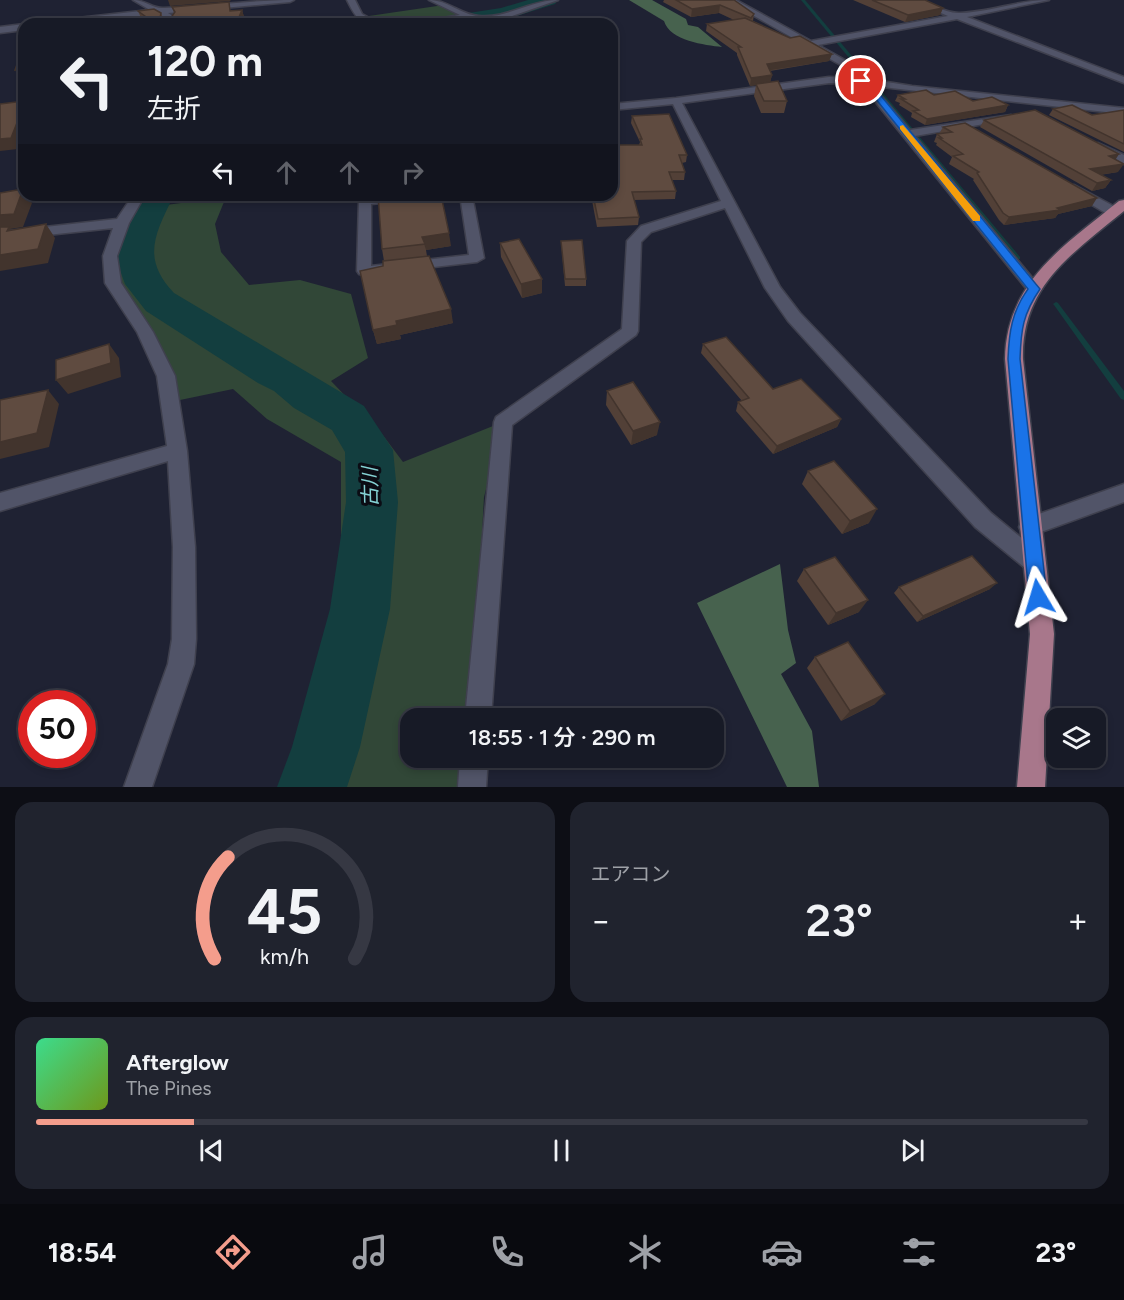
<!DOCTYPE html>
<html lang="ja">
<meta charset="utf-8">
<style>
:root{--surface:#171a26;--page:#20232e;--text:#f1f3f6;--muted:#9ea1a7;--line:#363843;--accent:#f49d8c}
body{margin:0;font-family:Figtree,"Noto Sans JP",sans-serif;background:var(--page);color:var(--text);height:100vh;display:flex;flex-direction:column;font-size:22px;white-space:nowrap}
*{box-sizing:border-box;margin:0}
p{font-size:20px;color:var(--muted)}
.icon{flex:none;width:33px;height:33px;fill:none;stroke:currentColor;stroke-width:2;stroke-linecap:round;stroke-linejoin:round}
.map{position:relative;height:787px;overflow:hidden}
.drawer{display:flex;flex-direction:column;gap:15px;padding:15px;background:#0d0e15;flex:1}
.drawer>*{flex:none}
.hud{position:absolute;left:18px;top:18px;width:600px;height:183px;border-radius:18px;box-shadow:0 3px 9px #0003,0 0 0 2px var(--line);background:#171a26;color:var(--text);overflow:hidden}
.controls{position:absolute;left:1046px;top:708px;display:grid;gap:12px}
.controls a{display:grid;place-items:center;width:60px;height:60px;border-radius:12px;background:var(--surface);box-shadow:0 3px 9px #0003,0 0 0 2px var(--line);font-size:30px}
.speed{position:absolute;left:18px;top:690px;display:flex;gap:12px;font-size:30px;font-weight:700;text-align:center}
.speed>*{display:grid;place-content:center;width:78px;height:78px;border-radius:50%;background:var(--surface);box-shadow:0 3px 9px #0003,0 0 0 2px var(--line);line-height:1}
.speed .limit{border:9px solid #d22;background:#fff;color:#111}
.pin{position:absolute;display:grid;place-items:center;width:51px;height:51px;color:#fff;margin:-26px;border:3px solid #fff;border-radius:50%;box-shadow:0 2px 6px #0007}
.me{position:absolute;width:66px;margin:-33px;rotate:353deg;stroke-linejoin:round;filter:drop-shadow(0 0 4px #0008)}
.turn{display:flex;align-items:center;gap:21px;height:126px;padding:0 30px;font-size:27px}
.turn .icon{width:78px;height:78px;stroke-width:2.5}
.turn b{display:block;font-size:42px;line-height:51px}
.lanes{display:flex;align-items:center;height:57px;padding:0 30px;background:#0003;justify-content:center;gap:30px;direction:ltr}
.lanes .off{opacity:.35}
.big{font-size:45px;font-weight:600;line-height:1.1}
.drawer .widget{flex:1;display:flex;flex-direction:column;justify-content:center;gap:9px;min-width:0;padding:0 21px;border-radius:18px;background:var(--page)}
.drawer .dial{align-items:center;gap:0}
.dial svg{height:156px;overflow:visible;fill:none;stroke:var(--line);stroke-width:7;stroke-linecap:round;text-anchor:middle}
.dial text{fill:var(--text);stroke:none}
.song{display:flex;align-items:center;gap:18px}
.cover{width:72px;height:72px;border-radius:9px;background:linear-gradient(135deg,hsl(150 70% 55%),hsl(80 70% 35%))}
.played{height:6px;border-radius:3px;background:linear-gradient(90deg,var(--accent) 15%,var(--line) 15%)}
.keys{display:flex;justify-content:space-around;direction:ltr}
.heat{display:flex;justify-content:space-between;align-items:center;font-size:33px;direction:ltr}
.drawer .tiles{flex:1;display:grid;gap:15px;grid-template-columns:1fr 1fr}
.widget:last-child{grid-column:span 2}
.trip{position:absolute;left:400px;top:708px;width:324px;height:60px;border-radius:18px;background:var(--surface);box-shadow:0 3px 9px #0003,0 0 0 2px var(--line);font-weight:600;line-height:60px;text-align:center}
.menu{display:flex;height:96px;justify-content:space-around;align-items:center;background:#090a0f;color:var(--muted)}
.menu .icon{width:42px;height:42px}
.menu .on{color:var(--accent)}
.menu b{font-size:27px;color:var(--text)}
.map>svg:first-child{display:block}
</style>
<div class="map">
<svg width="1124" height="787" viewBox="0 0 1124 787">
<rect width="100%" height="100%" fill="#1f2233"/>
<g fill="#314737">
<path d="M 444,5 L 462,16 C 429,22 394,30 362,17 Z"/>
<path d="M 139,195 L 171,195 L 166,205 L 226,197 L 215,224 L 221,252 L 249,285 L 300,280 L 351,294 L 368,358 L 331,381 L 382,434 L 403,462 L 503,422 L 484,497 L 472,718 L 411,718 L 411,758 L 469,758 L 468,787 L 283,787 L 300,741 L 341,572 L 341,462 L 267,419 L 233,389 L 180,400 L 134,315 L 113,283 L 121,226 Z"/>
</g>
<g fill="#47624e">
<path d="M 629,0 L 652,0 L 686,19 L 688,25 L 698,27 L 722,47 C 705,45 670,41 664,21 Z"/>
<path d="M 780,564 L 788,630 L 796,663 L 781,674 L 812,731 L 819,787 L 787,787 L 697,603 Z"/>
</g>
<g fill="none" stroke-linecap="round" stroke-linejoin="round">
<g fill="#133e3f" fill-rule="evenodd">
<path d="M 801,0 L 805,0 L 1020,257 L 1020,259 L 1016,259 Z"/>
<path d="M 1056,302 L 1058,303 L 1124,391 L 1124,400 L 1121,399 L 1054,305 L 1053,304 Z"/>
</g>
<g fill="#133e3f" fill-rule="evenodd">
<path d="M 528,0 L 558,0 L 555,4 L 504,20 L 478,24 L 426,24 L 429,20 L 436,18 L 501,8 Z"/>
<path d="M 142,195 L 174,195 C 155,234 141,258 174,293 L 364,406 L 393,450 L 398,502 L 390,609 L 360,747 L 347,787 L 277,787 L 292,747 L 330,609 L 346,502 L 345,452 L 332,430 L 294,408 L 274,391 L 258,383 L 146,311 L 125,284 L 118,265 L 118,251 L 125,226 Z"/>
</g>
<defs>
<g id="minor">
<path d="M 133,0 C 145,0 153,9 164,8 C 207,7 250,0 294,0 L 290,2 L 168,13 L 176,18 L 173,24 L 165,24 L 167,19 L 157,14 L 72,24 L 47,24 L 51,21 L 150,10 Z"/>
<path d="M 347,0 L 355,0 L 362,14 L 380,24 C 359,24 356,18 347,0 Z"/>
<path d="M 429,0 C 448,0 461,15 479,16 C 506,19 531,0 558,0 L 512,16 L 477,21 L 468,18 L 430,24 L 409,24 L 460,15 Z"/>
<path d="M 726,0 L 736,0 L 811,41 L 948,16 L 911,0 C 928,0 944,14 960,13 C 990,12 1019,0 1049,0 L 967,17 L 1124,77 L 1124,83 L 957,19 L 818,45 L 852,64 L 868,79 L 912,86 L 1124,108 L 1124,114 L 873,86 L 910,130 L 1011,115 L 1012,117 L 1007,120 L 915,136 L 1039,286 L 1042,289 L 1039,292 L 1029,292 L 861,84 L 829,83 L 682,103 L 780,287 L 800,313 L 991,513 L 1041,554 L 1044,561 L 1041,568 L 1033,571 L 1025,568 L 975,527 L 788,321 L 765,288 L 725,208 L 651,232 L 641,242 L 638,331 L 636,335 L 512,425 L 491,718 L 465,718 L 494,422 L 496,417 L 622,329 L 627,241 L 641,226 L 721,201 L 673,104 L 612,110 L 612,104 L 676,98 L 829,77 L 855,78 L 846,68 Z"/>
<path d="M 24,24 L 24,30 L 0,33 L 0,27 Z"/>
<path d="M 1098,143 L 1124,155 L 1124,164 L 1094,148 L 1092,146 Z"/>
<path d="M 1074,185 L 1119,209 L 1121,212 L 1119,215 L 1109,215 L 1070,192 L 1068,189 Z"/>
<path d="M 133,195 L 145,195 L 129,223 L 117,256 L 121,283 L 153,332 L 175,376 L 187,451 L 195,547 L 196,639 L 194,664 L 152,787 L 124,787 L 168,664 L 172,639 L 173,547 L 168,461 L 0,511 L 0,493 L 167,446 L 157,376 L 137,332 L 105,283 L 103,256 L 113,228 L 0,240 L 0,232 L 117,219 Z"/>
<path d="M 386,195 L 431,195 L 425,199 L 371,204 L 371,266 L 469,255 L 460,195 L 472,195 L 484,258 L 477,262 L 364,275 L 359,274 L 357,271 L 359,201 L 365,197 Z"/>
<path d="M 1124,484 L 1124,502 L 1030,536 L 1022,534 L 1019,527 L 1022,520 Z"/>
<path d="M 460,758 L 488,758 L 486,787 L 458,787 Z"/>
</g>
<path id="major" d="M 1124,200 L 1124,211 C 1073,253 1021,286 1023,359 L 1054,634 L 1045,787 L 1017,787 L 1030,634 L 1005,359 C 1006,282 1065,245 1119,201 Z"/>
</defs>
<use href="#minor" stroke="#3f404e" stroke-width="3"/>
<use href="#major" stroke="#3f404e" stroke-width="3"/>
<use href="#minor" fill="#515468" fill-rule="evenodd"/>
<use href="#major" fill="#a8778b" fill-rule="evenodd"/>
</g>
<g fill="#524037">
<path d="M 664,0 L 734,0 L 754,14 L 753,21 L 790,38 L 832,54 L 829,61 L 770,71 L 772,75 L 770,82 L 787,101 L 784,113 L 761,113 L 754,96 L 756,85 L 750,86 L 737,55 L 737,53 L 706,31 L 707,24 L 734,20 L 719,13 L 691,17 L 663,2 Z"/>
<path d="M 853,0 L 925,0 L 943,8 L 940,15 L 905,22 Z"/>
<path d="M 172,7 L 232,10 L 242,10 L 244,17 L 241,24 L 149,24 L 141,18 L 138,11 L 161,13 L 163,18 L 170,19 L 174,13 Z"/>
<path d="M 898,95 L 934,95 L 1008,105 L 1005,112 L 925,125 L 911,117 L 912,113 L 899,105 L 900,103 L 895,101 Z"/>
<path d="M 1053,109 L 1092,115 L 1124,110 L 1124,152 L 1049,115 Z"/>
<path d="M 632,116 L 687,155 L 686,162 L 682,163 L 685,172 L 684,180 L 672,180 L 676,191 L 675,199 L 634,200 L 639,217 L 638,225 L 597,227 L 591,195 L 612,195 L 614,163 L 612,156 L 612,145 L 639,145 L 640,142 L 631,123 Z"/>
<path d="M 984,120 L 1119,154 L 1115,159 L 1118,172 L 1100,175 L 1111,180 L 1105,188 L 1092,191 L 980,127 Z"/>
<path d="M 943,127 L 1092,206 L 1058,214 L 1055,218 L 1004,225 L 999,220 L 973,180 L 974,179 L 949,164 L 952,157 L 936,145 L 937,143 L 934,142 L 937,134 L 939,134 Z"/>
<path d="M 378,195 L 451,246 L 426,250 L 427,256 L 453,323 L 400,335 L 401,339 L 377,344 L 373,330 L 384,261 L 382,249 Z"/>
<path d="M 561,241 L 586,279 L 586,286 L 565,286 Z"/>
<path d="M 500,243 L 542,279 L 542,293 L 522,298 L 501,257 Z"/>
<path d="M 703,344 L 773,389 L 841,419 L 837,427 L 773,454 L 736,411 L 738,402 L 742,401 L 701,353 Z"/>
<path d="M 607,391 L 657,435 L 631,445 L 606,405 Z"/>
<path d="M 808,471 L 869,523 L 842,534 L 802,484 Z"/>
<path d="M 804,569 L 859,612 L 828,625 L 797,581 Z"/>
<path d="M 899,587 L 990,589 L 917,622 L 894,593 Z"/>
<path d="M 815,657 L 875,704 L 841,721 L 807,668 Z"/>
</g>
<g fill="#42342d">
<path d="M 168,0 L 230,0 L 231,1 L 170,6 Z"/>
<path d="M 720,5 L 719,13 L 691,17 L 692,9 Z"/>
<path d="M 943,8 L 940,15 L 905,22 L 908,15 Z"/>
<path d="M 242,10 L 244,17 L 241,24 L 236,24 Z"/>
<path d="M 832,54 L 829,61 L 765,71 L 767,64 Z"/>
<path d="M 24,68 L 24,85 L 15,70 Z"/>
<path d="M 772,75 L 770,83 L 750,86 L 751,78 Z"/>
<path d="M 24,105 L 24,133 L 18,149 L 0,151 L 0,139 Z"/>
<path d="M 1008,105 L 1005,112 L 925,125 L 927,119 Z"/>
<path d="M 1119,154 L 1114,162 L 1109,156 Z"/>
<path d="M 1124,164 L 1118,172 L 1085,177 L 1090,169 Z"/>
<path d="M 1111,180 L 1105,188 L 1092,191 L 1097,183 Z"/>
<path d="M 23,189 L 24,195 L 27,195 L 32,203 L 23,227 L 10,229 L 19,240 L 0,230 L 0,215 Z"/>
<path d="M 38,195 L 83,195 L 42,201 Z"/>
<path d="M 185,195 L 203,195 L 186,198 Z"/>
<path d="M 1097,198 L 1092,206 L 1058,214 L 1055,218 L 1004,225 L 1009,217 L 1057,208 Z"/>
<path d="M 46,224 L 55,238 L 48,263 L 0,271 L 0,255 Z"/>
<path d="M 449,233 L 451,246 L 426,250 L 422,237 Z"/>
<path d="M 542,279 L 542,293 L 522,298 L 521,284 Z"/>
<path d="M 451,309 L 453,323 L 400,335 L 401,339 L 377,344 L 373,330 L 396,321 Z"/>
<path d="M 109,344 L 119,358 L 121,377 L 68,394 L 56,380 Z"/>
<path d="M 48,390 L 59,404 L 49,447 L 0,459 L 0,442 Z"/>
<path d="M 841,419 L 837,427 L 773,454 L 777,446 Z"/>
<path d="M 660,422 L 657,435 L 631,445 L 633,431 Z"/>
<path d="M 877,509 L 869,523 L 842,534 L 850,521 Z"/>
<path d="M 997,583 L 990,589 L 917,622 L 923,616 Z"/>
<path d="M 868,600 L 859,612 L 828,625 L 836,613 Z"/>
<path d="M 885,694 L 875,704 L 841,721 L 850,711 Z"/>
</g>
<g fill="#5f4b40" stroke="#42342d" stroke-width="1.5">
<path d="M 676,0 L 734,0 L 754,14 L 751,18 L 720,5 L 692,9 Z"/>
<path d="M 872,0 L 925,0 L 943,8 L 908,15 Z"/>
<path d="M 229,2 L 230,11 L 242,10 L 236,24 L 178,24 L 179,23 L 156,24 L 138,11 L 154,9 L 161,13 L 160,18 L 170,19 L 175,12 L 172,7 Z"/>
<path d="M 745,18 L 790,38 L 800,36 L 832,54 L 767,64 L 772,75 L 751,78 L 738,47 L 741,47 L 707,24 Z"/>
<path d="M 24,47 L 24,68 L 15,70 L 23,48 Z"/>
<path d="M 778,81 L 787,101 L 764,101 L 756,84 Z"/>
<path d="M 926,90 L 934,95 L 955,91 L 973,101 L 992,97 L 1008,105 L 927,119 L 913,111 L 919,110 L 901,99 L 905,99 L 898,95 Z"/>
<path d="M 24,101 L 24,105 L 11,138 L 0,139 L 0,104 Z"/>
<path d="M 1072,105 L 1092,115 L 1124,110 L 1124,144 L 1053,109 Z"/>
<path d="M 1035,110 L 1119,154 L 1109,156 L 1124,164 L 1090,169 L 1111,180 L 1097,183 L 984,120 Z"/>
<path d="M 669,114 L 687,155 L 679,155 L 685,172 L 669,172 L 676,191 L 632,192 L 639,217 L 598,219 L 593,195 L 612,195 L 612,163 L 616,163 L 612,145 L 642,145 L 640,139 L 642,139 L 632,116 Z"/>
<path d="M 965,123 L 1097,198 L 1057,208 L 1060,210 L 1009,217 L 1003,213 L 977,173 L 979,172 L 953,156 L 963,154 L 939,138 L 942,138 L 937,134 L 952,132 L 943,127 Z"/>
<path d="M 23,189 L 14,214 L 0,215 L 0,193 Z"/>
<path d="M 378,195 L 441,195 L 449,233 L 422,237 L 425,244 L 382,249 Z"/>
<path d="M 46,224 L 38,249 L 0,255 L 0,227 L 9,227 L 7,231 Z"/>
<path d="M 519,239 L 542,279 L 521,284 L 500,243 Z"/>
<path d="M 582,240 L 586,279 L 565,279 L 561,241 Z"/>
<path d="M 429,256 L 451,309 L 396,321 L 397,325 L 373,330 L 360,271 L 383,266 L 383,261 Z"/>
<path d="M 726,337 L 773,389 L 801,379 L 841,419 L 777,446 L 738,402 L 749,398 L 703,344 Z"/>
<path d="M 109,344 L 111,363 L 56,380 L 56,360 Z"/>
<path d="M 633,382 L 660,422 L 633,431 L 607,391 Z"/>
<path d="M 48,390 L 37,433 L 0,442 L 0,400 Z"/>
<path d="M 834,461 L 877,509 L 850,521 L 808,471 Z"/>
<path d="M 972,556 L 997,583 L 923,616 L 899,587 Z"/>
<path d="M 835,557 L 868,600 L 836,613 L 804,569 Z"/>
<path d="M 848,642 L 885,694 L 850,711 L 815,657 Z"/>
</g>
<path fill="#1a73e8" stroke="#114b97" stroke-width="1.5" d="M 861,78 L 868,80 L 1040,289 C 1023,314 1021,329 1020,359 L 1047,597 L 1044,603 L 1038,606 L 1031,603 L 1029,597 L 1008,359 C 1009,332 1012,311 1028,289 L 863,83 L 858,82 Z"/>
<path fill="#f59e0b" d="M 903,125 L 980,216 L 980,221 L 973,221 L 900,129 L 900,126 Z"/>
<g text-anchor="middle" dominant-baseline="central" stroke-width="6" stroke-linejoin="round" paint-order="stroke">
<g font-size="20" font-style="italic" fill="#85d2d4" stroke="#0b0c14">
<text transform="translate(370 487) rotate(-91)">古川</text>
</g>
</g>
</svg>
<div class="controls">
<a><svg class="icon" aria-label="layers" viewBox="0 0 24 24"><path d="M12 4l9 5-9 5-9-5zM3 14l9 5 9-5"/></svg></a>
</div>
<div class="speed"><div class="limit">50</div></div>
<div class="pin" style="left:861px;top:81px;background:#d93025"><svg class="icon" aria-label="arrive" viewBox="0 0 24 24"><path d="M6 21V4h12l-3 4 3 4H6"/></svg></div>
<svg class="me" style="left:1038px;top:597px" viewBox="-20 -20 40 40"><path d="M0-17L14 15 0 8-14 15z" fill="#1a73e8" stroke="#fff" stroke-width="4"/></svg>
<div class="trip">18:55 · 1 分 · 290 m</div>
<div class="hud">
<div class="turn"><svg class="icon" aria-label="left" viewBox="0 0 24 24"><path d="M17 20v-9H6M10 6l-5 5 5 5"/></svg><div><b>120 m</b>左折</div></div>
<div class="lanes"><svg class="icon" aria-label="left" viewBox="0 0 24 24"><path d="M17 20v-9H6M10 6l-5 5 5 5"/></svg><svg class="icon off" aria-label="ahead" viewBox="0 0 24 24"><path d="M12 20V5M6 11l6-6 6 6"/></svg><svg class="icon off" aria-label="ahead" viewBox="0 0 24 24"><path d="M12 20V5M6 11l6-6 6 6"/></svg><svg class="icon off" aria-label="right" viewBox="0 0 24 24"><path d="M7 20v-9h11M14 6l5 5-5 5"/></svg></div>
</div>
</div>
<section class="drawer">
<div class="tiles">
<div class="widget dial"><svg viewBox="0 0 100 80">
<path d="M14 69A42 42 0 1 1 86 69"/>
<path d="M14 69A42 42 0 0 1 21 17" stroke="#f49d8c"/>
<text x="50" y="56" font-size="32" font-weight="700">45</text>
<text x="50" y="72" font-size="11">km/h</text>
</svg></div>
<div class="widget"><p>エアコン</p>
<div class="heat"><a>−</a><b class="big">23°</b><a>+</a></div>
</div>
<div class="widget">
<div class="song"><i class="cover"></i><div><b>Afterglow</b><p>The Pines</p></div></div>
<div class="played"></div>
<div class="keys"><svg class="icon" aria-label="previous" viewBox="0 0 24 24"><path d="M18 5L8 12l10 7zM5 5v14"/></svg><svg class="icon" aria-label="pause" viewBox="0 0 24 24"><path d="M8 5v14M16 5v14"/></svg><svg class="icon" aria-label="next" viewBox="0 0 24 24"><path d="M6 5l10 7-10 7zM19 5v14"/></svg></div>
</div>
</div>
</section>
<nav class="menu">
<b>18:54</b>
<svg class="icon on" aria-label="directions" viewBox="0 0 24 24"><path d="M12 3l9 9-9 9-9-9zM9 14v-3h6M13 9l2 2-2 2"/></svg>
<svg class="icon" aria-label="music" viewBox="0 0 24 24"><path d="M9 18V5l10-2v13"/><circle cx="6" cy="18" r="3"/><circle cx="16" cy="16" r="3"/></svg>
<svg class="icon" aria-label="phone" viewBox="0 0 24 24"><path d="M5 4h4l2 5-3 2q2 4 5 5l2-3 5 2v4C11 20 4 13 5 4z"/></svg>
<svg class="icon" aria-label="climate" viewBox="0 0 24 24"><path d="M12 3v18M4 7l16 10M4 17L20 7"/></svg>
<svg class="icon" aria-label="car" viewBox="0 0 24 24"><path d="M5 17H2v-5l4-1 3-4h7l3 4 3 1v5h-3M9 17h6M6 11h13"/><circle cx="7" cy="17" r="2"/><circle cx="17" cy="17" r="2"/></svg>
<svg class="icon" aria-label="filters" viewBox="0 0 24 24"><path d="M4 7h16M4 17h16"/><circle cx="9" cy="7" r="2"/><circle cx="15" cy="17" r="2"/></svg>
<b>23°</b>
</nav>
